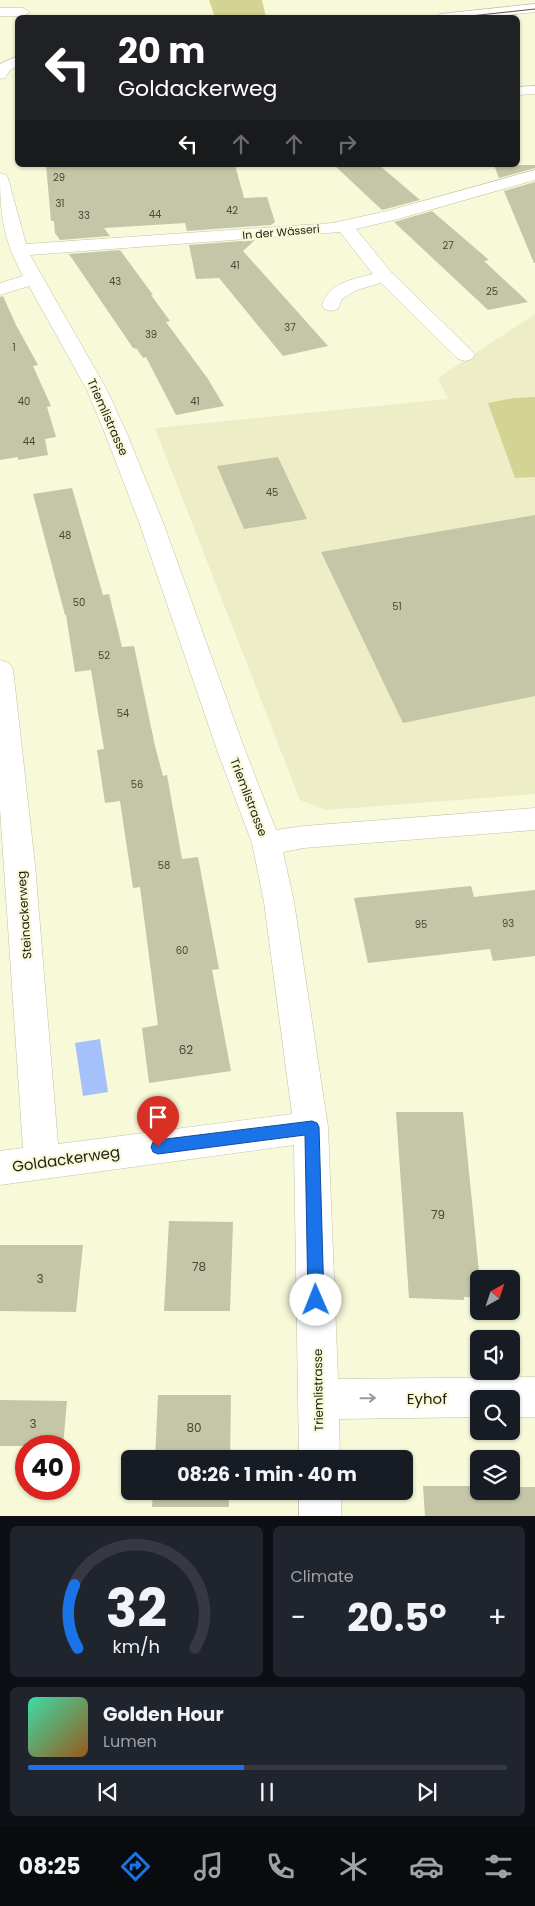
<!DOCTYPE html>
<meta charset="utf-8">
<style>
:root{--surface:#171b24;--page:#20242c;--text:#f1f3f6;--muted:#9ea1a6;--line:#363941;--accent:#1a73e8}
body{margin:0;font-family:Poppins,sans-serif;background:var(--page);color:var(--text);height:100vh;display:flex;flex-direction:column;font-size:19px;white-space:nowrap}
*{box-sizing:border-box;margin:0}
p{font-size:16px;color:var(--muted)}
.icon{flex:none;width:28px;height:28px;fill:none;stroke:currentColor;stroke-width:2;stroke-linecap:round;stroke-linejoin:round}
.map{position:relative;height:1516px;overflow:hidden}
.sheet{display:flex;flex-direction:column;gap:10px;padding:10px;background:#0d0f14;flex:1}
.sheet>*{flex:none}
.top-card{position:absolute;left:15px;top:15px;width:505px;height:152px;border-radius:8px;box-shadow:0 1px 4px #0004;background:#202124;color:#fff;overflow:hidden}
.needle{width:32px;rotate:40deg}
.buttons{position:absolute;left:470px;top:1270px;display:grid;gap:10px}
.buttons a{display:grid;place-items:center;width:50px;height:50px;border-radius:8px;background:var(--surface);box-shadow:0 1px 4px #0004;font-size:25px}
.speed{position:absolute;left:15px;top:1435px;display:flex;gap:10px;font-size:25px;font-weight:700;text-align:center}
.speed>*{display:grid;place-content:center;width:65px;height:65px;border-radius:50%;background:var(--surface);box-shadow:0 1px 4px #0004;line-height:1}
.speed .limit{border:8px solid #d22;background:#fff;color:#111}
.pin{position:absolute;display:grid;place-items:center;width:42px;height:42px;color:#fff;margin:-51px -21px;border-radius:50% 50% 50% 0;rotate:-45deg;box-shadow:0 0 5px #0007}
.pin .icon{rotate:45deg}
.me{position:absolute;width:55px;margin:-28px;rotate:359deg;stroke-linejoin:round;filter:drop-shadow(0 0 4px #0008)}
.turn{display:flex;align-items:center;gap:18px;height:105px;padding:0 20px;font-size:22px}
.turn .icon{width:65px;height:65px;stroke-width:2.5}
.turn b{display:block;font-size:35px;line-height:42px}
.lanes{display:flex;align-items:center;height:48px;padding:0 20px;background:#0003;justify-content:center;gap:25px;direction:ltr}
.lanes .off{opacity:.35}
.big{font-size:38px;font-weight:700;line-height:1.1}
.sheet .tile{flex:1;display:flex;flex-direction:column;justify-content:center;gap:8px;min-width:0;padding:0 18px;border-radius:8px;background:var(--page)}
.sheet .dial{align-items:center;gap:0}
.dial svg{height:130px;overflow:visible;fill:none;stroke:var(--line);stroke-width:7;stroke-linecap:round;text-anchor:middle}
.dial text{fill:var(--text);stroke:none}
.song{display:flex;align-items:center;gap:15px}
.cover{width:60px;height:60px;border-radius:8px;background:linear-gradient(135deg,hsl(160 70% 55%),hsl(30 70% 35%))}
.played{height:5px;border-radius:2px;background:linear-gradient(90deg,var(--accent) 45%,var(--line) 45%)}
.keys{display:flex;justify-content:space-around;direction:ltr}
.heat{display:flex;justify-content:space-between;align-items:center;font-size:28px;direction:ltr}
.sheet .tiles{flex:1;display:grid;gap:10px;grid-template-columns:1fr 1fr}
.tile:last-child{grid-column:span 2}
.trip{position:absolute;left:121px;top:1450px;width:292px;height:50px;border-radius:8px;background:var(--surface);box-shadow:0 1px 4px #0004;font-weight:700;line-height:50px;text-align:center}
.menu{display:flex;height:80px;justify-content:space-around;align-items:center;background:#090b0e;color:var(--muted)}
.menu .icon{width:35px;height:35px}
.menu .active{color:var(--accent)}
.menu b{font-size:22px;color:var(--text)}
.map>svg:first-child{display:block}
</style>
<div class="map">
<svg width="535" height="1516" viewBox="0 0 535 1516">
<rect width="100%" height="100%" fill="#f8f9d9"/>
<path fill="#ededc7" d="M 535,314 L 535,794 L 326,810 L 300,800 L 155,428 L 448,399 L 438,378 Z"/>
<g fill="#d3d393">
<path d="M 209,0 L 262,0 L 266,17 L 215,17 Z"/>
<path d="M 535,397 L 535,477 L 515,478 L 488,403 L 514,398 Z"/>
</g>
<path fill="#a5c1fb" d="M 100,1039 L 108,1092 L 83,1096 L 75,1043 Z"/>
<g fill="#c5c5a7">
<path d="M 46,165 L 235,165 L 244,198 L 267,197 L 275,222 L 271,225 L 187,231 L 185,223 L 104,228 L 110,236 L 60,240 L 55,233 L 54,221 L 51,221 Z"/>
<path d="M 334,165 L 379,165 L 420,200 L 382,210 Z"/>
<path d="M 494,165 L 535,165 L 535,168 L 499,178 Z"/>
<path d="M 535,182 L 535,263 L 534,263 L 504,191 Z"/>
<path d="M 432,211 L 489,260 L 484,261 L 528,302 L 488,310 L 394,222 Z"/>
<path d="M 255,240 L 243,251 L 328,346 L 283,356 L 219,278 L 196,279 L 189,245 Z"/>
<path d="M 120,250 L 153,295 L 151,295 L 170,321 L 166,322 L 208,379 L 224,406 L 176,415 L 146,357 L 143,358 L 137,349 L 133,348 L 69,254 Z"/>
<path d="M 3,296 L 16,325 L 38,365 L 33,366 L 51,406 L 47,407 L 56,437 L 45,439 L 48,455 L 18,460 L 18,457 L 0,460 L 0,297 Z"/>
<path d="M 278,457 L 307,519 L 244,529 L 217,466 Z"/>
<path d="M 72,488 L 103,595 L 109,594 L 122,647 L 134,646 L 155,746 L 163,776 L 167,775 L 182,859 L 198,857 L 219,969 L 212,970 L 231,1071 L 149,1083 L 142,1028 L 158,1025 L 140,887 L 133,888 L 120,801 L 105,803 L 97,750 L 104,749 L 91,670 L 75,672 L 66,615 L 65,615 L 33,494 Z"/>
<path d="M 535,515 L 535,696 L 403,723 L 321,552 Z"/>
<path d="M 471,886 L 474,897 L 535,890 L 535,956 L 493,961 L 490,949 L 368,963 L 354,898 Z"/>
<path d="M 396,1112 L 463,1112 L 479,1272 L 479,1298 L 464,1297 L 464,1300 L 409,1298 Z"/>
<path d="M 169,1221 L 233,1222 L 230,1311 L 164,1311 Z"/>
<path d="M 0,1245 L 83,1245 L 76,1312 L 0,1311 Z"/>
<path d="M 158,1395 L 231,1395 L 230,1459 L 155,1459 Z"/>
<path d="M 0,1400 L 67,1401 L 63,1446 L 0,1446 Z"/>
<path d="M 423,1486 L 479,1486 L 479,1491 L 511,1491 L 511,1487 L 535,1487 L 535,1516 L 425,1516 Z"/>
<path d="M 153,1491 L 229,1491 L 229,1507 L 152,1507 Z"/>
</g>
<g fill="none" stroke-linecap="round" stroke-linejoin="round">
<defs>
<g id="minor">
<path d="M 535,4 L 535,12 L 482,18 L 434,18 L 440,14 Z"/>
<path d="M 0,8 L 23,8 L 30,12 L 23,16 L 0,16 Z"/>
<path d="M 18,56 L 18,66 L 10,70 L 5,78 L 0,79 L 0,64 Z"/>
<path d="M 535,86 L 535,94 L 518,95 L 518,87 Z"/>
<path d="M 535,170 L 535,180 L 398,219 L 356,229 L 391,272 L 472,351 L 475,355 L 472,359 L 465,361 L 458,359 L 381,283 L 357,290 L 342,299 L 338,309 L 331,311 L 324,309 L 322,305 C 329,283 353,279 373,274 L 340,232 L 30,255 L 107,390 L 128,436 L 164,525 L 245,750 L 276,830 L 304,826 L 535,808 L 535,830 L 304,848 L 283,852 L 294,902 L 328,1127 L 338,1379 L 535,1377 L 535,1417 L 511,1417 L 511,1399 L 479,1399 L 479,1417 L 339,1419 L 340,1459 L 299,1459 L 294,1145 L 0,1185 L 0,1151 L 23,1148 L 0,809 L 0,660 L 9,663 L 13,669 L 35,865 L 58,1144 L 292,1114 L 264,902 L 252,843 L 217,750 L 140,525 L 106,436 L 87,390 L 29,286 L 0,295 L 0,283 L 23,276 C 3,240 0,213 0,173 L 6,175 L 8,178 L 26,244 L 333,223 L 387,211 Z"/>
<rect x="299" y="1491" width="42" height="25"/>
</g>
</defs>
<use href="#minor" stroke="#c0c0a2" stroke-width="1"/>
<use href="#minor" fill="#fff" fill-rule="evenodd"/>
<path stroke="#595848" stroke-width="1" d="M 452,18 L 535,9"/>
</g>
<defs><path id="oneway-shaft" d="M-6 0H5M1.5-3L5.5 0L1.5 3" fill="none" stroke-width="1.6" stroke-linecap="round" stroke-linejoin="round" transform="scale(1.25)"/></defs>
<use stroke="#9b9a95" href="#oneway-shaft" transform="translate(368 1398) rotate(-1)"/>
<path fill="#1a73e8" stroke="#114b97" d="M 312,1121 L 317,1123 L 319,1127 L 324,1300 L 322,1306 L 316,1308 L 311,1306 L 308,1300 L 305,1135 L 158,1154 L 153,1152 L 151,1147 L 153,1142 L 158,1140 Z"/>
<g text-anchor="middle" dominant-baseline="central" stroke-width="4.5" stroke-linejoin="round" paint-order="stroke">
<g font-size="10" fill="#494839">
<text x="59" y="177">29</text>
<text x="60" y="203">31</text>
<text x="232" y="210">42</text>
<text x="155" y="214">44</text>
<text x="84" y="215">33</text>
<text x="448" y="245">27</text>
<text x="235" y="265">41</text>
<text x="115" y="281">43</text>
<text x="492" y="291">25</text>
<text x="290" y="327">37</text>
<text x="151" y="334">39</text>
<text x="14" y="347">1</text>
<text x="24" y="401">40</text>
<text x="195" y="401">41</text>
<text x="29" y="441">44</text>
<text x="272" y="492">45</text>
<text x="65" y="535">48</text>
<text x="79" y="602">50</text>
<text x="397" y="606">51</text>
<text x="104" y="655">52</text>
<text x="123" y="713">54</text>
<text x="137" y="784">56</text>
<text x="164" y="865">58</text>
<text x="508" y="923">93</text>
<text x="421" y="924">95</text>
<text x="182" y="950">60</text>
</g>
<g font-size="11" fill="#201f14" stroke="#f8f9d9">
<text transform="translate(281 232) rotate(-5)">In der Wässeri</text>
</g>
<g font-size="12" fill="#201f14" stroke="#f8f9d9">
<text transform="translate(108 417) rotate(66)">Triemlistrasse</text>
<text transform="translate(249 797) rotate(69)">Triemlistrasse</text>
<text transform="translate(24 915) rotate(-94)">Steinackerweg</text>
<text transform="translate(318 1390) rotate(-91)">Triemlistrasse</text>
</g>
<g font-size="12" fill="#494839">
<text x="186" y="1049">62</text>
<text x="438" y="1214">79</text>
<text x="199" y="1266">78</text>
<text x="40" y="1278">3</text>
<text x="33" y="1423">3</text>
<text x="194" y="1427">80</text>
</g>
<g font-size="15" fill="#201f14" stroke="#f8f9d9">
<text transform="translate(66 1159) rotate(-8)">Goldackerweg</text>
<text x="427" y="1398">Eyhof</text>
</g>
</g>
</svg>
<div class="buttons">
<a><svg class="needle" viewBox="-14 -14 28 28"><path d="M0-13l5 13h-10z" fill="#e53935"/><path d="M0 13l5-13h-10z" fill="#9ea1a6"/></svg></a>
<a><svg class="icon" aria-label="sound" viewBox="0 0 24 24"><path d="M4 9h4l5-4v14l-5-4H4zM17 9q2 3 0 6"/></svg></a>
<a><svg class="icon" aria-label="search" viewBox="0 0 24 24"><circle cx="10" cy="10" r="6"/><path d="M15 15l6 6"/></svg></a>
<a><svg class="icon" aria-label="layers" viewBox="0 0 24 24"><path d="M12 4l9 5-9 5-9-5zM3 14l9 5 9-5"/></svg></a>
</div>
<div class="speed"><div class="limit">40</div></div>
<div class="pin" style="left:158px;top:1147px;background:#d93025"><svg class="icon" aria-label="arrive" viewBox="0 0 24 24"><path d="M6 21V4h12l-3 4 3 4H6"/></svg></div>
<svg class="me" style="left:316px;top:1300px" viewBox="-20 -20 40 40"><circle r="19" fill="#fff"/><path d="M0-13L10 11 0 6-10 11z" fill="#1a73e8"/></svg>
<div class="trip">08:26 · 1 min · 40 m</div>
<div class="top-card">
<div class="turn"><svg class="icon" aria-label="left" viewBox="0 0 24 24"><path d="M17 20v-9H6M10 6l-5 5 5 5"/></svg><div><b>20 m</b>Goldackerweg</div></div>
<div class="lanes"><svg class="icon" aria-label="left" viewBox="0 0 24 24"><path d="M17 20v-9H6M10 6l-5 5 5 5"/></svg><svg class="icon off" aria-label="ahead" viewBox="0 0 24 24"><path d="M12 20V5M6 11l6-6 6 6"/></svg><svg class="icon off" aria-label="ahead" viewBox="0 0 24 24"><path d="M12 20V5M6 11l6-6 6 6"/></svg><svg class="icon off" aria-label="right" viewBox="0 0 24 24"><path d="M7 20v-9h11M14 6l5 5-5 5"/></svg></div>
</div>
</div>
<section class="sheet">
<div class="tiles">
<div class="tile dial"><svg viewBox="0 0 100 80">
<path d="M14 69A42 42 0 1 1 86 69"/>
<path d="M14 69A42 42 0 0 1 12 30" stroke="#1a73e8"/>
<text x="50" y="56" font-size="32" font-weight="700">32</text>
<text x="50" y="72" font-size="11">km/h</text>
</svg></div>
<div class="tile"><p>Climate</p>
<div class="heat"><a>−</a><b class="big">20.5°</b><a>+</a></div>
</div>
<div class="tile">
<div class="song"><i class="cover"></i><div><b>Golden Hour</b><p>Lumen</p></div></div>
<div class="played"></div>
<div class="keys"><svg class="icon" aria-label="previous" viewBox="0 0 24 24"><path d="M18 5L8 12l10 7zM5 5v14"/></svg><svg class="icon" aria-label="pause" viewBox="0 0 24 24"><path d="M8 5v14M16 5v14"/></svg><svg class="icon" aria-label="next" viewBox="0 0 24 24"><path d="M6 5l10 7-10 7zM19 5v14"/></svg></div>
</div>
</div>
</section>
<nav class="menu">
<b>08:25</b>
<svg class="icon active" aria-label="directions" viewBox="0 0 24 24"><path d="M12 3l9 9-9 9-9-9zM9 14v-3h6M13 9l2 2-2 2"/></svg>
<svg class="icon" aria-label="music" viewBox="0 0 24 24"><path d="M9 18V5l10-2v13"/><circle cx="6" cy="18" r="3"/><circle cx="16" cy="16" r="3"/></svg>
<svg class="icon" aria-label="phone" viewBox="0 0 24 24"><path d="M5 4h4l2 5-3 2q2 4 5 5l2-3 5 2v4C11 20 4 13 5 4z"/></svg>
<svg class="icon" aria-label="climate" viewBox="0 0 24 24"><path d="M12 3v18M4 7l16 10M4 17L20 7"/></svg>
<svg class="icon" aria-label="car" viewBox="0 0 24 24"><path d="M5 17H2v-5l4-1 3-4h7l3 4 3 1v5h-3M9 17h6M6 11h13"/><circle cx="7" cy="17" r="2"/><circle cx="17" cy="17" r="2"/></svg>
<svg class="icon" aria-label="filters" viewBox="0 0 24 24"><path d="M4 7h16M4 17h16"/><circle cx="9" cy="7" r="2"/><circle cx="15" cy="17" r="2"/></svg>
</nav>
